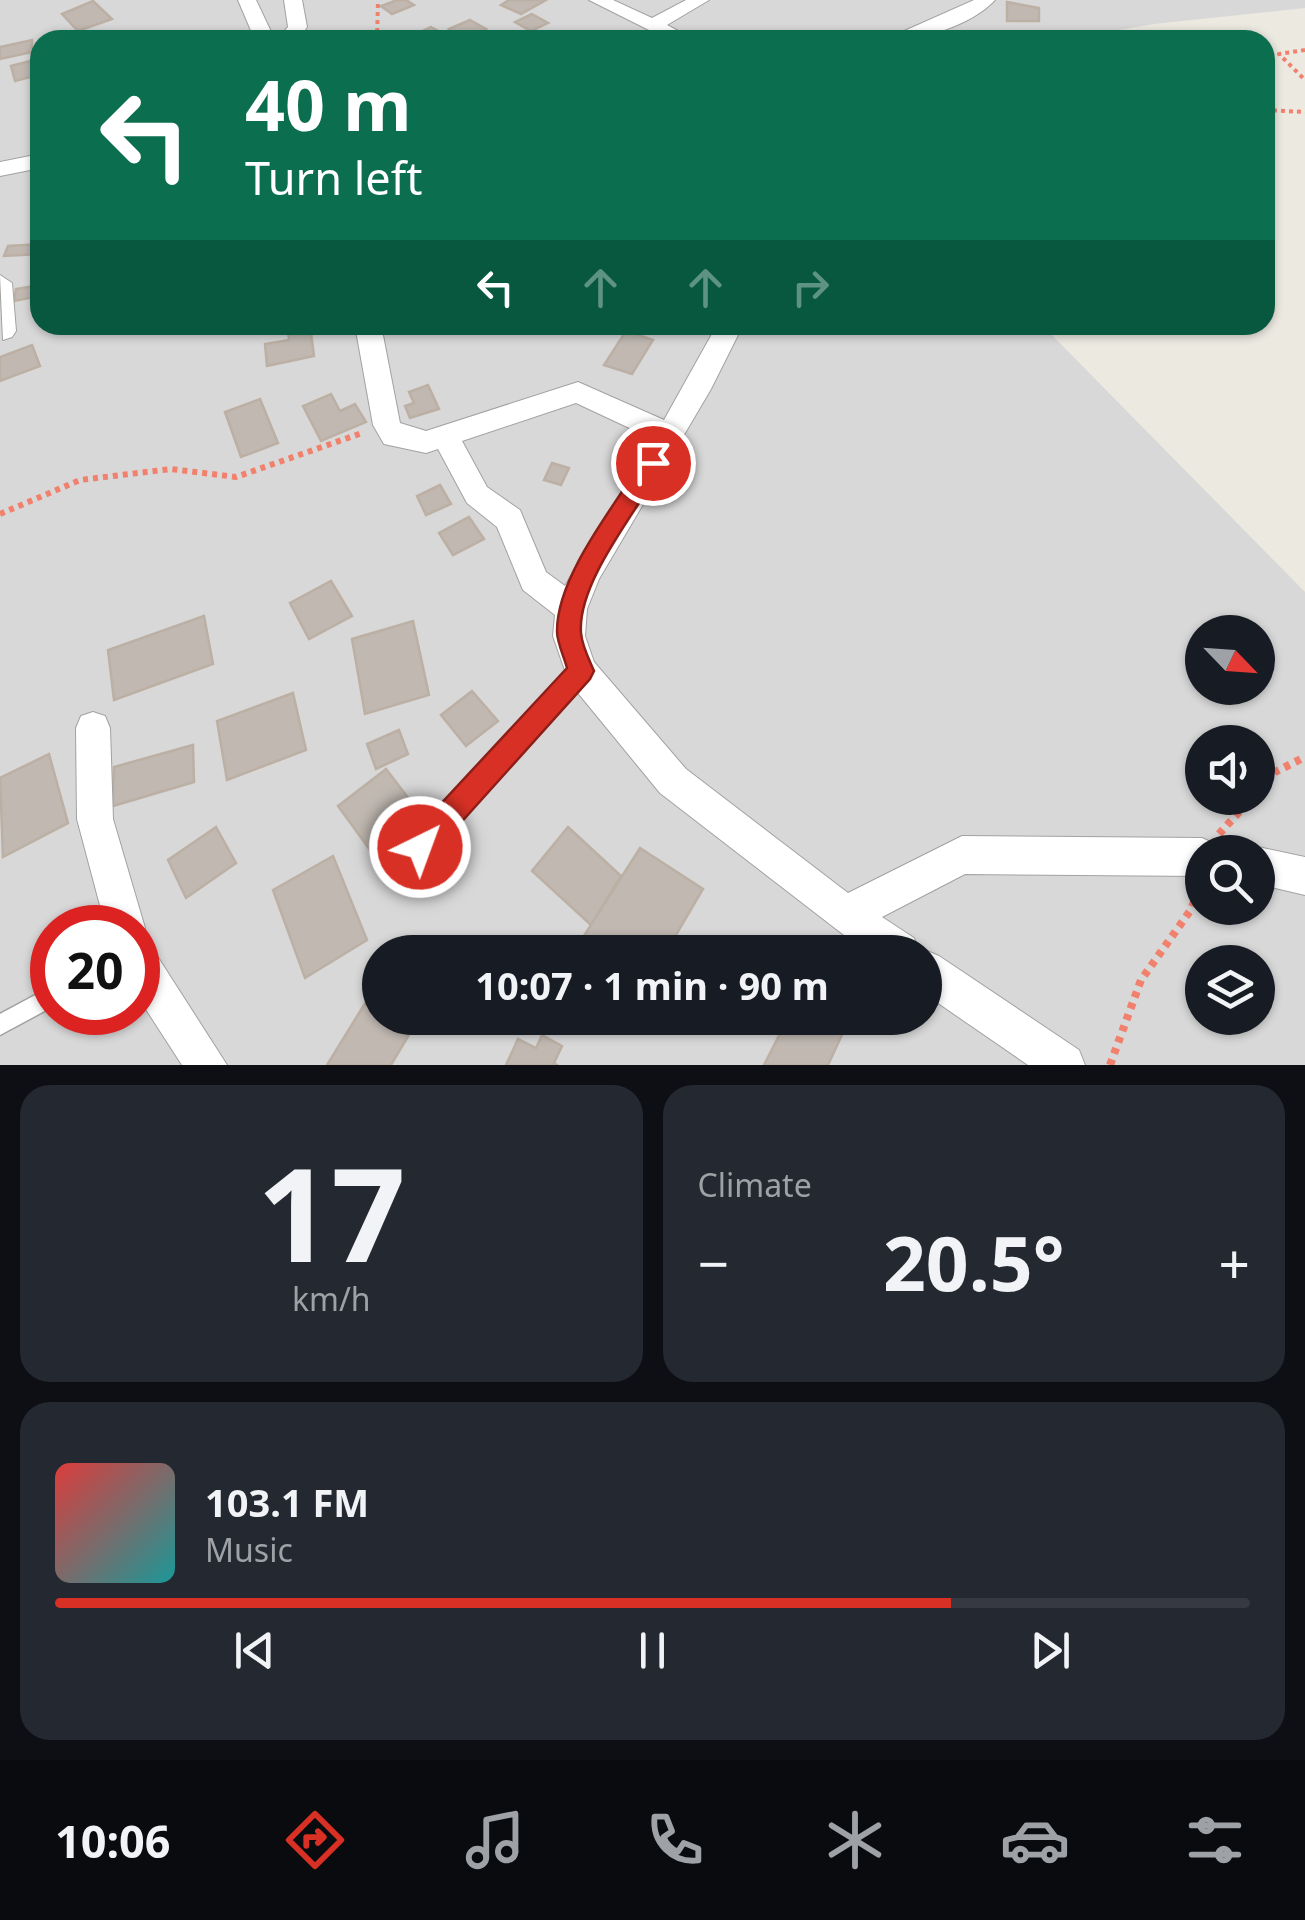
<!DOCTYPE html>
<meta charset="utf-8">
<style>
:root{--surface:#171b24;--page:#242831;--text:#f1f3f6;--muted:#9ea1a6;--line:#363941;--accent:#d93025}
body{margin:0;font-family:"Noto Sans",sans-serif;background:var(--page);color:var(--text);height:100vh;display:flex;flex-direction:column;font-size:38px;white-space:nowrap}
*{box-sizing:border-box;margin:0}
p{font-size:32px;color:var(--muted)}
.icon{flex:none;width:55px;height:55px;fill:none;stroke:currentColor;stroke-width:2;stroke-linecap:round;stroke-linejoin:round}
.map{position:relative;height:1065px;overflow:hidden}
.panel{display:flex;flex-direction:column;gap:20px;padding:20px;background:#0d0f14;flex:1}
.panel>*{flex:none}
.banner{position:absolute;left:30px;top:30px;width:1245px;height:305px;border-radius:30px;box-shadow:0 2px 8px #0004;background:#0b6e4f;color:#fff;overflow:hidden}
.needle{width:65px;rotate:115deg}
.tools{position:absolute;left:1185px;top:615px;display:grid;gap:20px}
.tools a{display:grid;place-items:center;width:90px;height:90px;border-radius:50%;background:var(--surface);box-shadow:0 2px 8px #0004;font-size:50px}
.speed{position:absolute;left:30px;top:905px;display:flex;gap:20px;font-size:50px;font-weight:700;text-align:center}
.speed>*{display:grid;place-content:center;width:130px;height:130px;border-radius:50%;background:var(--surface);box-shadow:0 2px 8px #0004;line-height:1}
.speed .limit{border:15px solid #d22;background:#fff;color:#111}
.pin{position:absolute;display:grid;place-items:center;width:85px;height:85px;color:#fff;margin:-42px;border:5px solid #fff;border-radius:50%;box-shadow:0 2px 10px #0007}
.me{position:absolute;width:110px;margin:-55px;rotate:42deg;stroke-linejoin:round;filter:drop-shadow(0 0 8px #0008)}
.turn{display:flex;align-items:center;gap:35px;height:210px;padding:0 50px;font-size:45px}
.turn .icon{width:130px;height:130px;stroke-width:2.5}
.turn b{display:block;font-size:70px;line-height:85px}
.lanes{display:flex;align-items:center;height:95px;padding:0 50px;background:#0003;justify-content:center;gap:50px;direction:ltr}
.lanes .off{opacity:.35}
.big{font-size:75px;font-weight:700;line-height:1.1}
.panel .card{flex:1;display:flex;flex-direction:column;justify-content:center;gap:15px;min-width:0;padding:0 35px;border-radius:30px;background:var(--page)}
.panel .dial{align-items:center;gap:0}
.dial b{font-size:130px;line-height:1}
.song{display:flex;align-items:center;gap:30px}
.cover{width:120px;height:120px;border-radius:15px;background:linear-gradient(135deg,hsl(0 70% 55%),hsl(180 70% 35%))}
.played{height:10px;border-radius:5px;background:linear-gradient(90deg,var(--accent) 75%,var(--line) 75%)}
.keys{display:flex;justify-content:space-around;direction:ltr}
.heat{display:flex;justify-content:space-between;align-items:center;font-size:55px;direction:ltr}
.panel .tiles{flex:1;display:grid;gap:20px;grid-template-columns:1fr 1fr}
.card:last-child{grid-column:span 2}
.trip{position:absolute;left:362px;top:935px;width:580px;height:100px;border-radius:50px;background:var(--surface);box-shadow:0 2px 8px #0004;font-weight:700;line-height:100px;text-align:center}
.dock{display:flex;height:160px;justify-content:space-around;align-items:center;background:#090b0e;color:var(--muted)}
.dock .icon{width:70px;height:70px}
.dock .current{color:var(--accent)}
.dock b{font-size:45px;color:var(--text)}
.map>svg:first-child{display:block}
</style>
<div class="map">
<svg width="1305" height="1065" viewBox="0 0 1305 1065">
<rect width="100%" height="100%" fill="#ece9e1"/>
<path fill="#d9d8d8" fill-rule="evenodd" d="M 0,0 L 1305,0 L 1305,8 L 1154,24 L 1061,40 L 40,40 L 40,325 L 1042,325 L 1305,592 L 1305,1065 L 0,1065 ZM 1202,632 L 1258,632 L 1258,688 L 1202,688 ZM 1202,742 L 1258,742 L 1258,798 L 1202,798 ZM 1202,852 L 1258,852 L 1258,908 L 1202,908 ZM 52,928 L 138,928 L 138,1012 L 52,1012 ZM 380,952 L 925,952 L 925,1018 L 380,1018 ZM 1202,962 L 1258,962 L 1258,1018 L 1202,1018 Z"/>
<g fill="#c0b8b1" stroke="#bcb0a4" stroke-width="2.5">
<path d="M 397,0 L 406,0 L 414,5 L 392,14 L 381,6 Z"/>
<path d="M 509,0 L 546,0 L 521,14 L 501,5 Z"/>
<path d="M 93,1 L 112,19 L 78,31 L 62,14 Z"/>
<path d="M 1007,2 L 1039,8 L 1039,21 L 1007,21 Z"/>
<path d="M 532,14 L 548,23 L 531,31 L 515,22 Z"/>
<path d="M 470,20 L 486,29 L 466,39 L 449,29 Z"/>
<path d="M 431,27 L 449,37 L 404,40 Z"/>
<path d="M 32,40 L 32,52 L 0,59 L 0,47 Z"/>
<path d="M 34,60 L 38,75 L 15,81 L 11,66 Z"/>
<path d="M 40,244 L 40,254 L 4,256 L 8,246 Z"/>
<path d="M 40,285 L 40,296 L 14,301 L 16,289 Z"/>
<path d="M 310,325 L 314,356 L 267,366 L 265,344 L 289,340 L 288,330 Z"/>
<path d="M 626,331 L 653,340 L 632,374 L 604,365 Z"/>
<path d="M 32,345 L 40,366 L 0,381 L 0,357 Z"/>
<path d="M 428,385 L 439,409 L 410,418 L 405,406 L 414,403 L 409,392 Z"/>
<path d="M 331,394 L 340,411 L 355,404 L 366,422 L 321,441 L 303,406 Z"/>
<path d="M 260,399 L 278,443 L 241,457 L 225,412 Z"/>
<path d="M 552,463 L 569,468 L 561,485 L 544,480 Z"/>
<path d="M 440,485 L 451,504 L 426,515 L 417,496 Z"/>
<path d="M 469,517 L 484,539 L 453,555 L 439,533 Z"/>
<path d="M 331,581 L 352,616 L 309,639 L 290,603 Z"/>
<path d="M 204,616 L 213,664 L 114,700 L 108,650 Z"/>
<path d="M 413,621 L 429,695 L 365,714 L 352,639 Z"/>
<path d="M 472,691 L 498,721 L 466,746 L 441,715 Z"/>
<path d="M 293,693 L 306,750 L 227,780 L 217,721 Z"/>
<path d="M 399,730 L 408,754 L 376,769 L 367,744 Z"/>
<path d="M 193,745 L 194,782 L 113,806 L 114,767 Z"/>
<path d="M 49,754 L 68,823 L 3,857 L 0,778 Z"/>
<path d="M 386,769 L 426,821 L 378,861 L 338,806 Z"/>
<path d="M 216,827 L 236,863 L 186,898 L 168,860 Z"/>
<path d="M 568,827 L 621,876 L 591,925 L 532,871 Z"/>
<path d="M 640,848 L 703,889 L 666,952 L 579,952 L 575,950 Z"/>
<path d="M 333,856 L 367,940 L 305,978 L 273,890 Z"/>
<path d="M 380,979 L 380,1018 L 419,1018 L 391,1065 L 327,1065 Z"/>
<path d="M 788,1018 L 842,1018 L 848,1022 L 828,1065 L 764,1065 Z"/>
<path d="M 542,1035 L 562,1046 L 554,1063 L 557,1065 L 506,1065 L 518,1039 L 536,1048 Z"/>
</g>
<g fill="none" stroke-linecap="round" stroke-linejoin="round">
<defs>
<g id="service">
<path d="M 581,663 L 587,666 L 589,671 L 587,676 L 401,883 L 394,885 L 387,883 L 385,876 L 387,869 L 575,666 Z"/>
<path d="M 52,986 L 52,1007 L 0,1035 L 0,1014 Z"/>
</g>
<g id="minor">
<path d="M 238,0 L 256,0 L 275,40 L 255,40 Z"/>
<path d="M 284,0 L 302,0 L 307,27 L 298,40 L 276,40 L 288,27 Z"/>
<path d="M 589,0 L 613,0 L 652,18 L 686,0 L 709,0 L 667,25 L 695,40 L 669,40 Z"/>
<path d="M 974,0 L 995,0 C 969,27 921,40 884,40 Z"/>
<path d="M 40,154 L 40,168 L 0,176 L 0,162 Z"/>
<path d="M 0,275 L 12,283 L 16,331 L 12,337 L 3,340 Z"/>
<path d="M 355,325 L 381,325 L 400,423 L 426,431 L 578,382 L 664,420 L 717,325 L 743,325 L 711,389 L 599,579 L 587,609 L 585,636 L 594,662 L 686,769 L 848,893 L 962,836 L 1202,838 L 1215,844 L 1219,852 L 1202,852 L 1202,876 L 965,874 L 882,917 L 914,938 L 919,952 L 925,950 L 939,956 L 1079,1050 L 1085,1065 L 1028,1065 L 925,994 L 925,952 L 866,952 L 660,793 L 569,682 L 553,636 L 555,615 L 523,590 L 497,527 L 467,503 L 438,449 L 426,453 L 384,444 L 373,425 ZM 576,403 L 653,439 L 565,586 L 546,572 L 520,510 L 487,487 L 462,441 Z"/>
<path d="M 93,712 L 105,716 L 110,728 L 113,819 L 145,928 L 138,942 L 152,948 L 227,1065 L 182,1065 L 138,997 L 138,928 L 106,928 L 77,819 L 76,728 L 81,716 Z"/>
<path d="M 1258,847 L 1305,857 L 1305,895 L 1258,884 L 1258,852 L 1245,852 Z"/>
</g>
</defs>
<use href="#service" stroke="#a2a2a2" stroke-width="3"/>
<use href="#minor" stroke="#a2a2a2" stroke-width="2"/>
<g stroke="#f1806d" stroke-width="4" stroke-dasharray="4 4" stroke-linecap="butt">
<path d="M 377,40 L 378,0"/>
<path d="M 1305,50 L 1279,54 L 1305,80"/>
<path d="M 1265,110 L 1305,112"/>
</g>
<path stroke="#f1806d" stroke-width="6" stroke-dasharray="5 5" stroke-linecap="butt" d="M 0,514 L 80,480 L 171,469 L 236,477 L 362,433"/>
<g stroke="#f1806d" stroke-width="8" stroke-dasharray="6 6" stroke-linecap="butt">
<path d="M 1258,791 L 1275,772 L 1305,757"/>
<path d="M 1219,834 L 1252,798"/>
<path d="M 1110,1065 L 1141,980 L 1190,911 L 1200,889"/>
</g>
<use href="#service" fill="#fff" fill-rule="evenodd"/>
<use href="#minor" fill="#fff" fill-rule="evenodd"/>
</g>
<path fill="#d93025" stroke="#8d1f18" stroke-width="2.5" d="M 653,455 L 664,463 C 639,509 577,581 581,633 C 582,646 589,659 594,671 L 590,679 L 430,857 L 420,861 L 410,857 L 406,847 L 410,837 L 567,668 C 564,656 557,643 557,631 C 557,575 616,504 645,457 Z"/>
</svg>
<div class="tools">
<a><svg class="needle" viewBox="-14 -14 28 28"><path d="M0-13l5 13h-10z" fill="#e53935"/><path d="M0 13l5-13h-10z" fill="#9ea1a6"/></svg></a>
<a><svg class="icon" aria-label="sound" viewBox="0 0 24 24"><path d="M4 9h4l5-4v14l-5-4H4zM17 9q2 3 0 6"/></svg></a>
<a><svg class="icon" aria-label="search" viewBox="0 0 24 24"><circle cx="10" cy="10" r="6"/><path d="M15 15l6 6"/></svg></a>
<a><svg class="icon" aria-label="layers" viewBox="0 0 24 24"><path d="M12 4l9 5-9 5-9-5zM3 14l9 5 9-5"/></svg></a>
</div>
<div class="speed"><div class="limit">20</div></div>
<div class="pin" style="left:653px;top:463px;background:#d93025"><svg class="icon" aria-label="arrive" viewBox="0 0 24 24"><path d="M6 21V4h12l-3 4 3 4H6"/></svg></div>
<svg class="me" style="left:420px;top:847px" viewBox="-20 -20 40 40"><circle r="17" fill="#d93025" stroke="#fff" stroke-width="3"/><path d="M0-11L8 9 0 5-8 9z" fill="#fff"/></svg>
<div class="trip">10:07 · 1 min · 90 m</div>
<div class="banner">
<div class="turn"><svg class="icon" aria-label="left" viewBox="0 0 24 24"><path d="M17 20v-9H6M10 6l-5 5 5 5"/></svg><div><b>40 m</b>Turn left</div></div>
<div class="lanes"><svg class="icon" aria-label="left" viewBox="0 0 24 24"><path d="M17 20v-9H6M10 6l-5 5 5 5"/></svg><svg class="icon off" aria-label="ahead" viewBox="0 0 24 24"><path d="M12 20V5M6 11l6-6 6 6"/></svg><svg class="icon off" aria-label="ahead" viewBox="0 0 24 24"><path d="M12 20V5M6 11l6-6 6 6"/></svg><svg class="icon off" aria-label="right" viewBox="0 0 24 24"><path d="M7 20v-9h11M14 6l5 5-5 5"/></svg></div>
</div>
</div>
<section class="panel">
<div class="tiles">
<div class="card dial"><b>17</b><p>km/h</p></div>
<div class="card"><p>Climate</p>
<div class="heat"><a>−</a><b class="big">20.5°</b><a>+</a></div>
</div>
<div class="card">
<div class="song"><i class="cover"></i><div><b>103.1 FM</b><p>Music</p></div></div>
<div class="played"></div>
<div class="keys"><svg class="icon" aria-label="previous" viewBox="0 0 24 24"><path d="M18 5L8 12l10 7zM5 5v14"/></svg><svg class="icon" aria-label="pause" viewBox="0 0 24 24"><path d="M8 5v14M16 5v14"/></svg><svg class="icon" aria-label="next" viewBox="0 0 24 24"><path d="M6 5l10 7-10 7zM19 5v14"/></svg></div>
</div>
</div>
</section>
<nav class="dock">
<b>10:06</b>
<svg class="icon current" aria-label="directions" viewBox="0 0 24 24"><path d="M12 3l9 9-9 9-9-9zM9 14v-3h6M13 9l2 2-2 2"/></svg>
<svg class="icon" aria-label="music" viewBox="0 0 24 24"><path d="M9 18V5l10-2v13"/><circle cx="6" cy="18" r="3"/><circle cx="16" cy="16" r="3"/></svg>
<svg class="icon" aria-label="phone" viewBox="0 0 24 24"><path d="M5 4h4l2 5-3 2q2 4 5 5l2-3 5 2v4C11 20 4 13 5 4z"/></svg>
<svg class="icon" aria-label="climate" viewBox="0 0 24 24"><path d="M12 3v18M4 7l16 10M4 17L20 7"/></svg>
<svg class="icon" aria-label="car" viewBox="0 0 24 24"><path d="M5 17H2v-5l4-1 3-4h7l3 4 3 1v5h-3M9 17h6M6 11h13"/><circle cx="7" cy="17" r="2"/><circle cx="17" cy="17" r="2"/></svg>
<svg class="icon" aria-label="filters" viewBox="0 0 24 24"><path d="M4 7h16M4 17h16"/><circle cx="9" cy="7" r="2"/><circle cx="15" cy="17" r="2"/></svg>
</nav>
